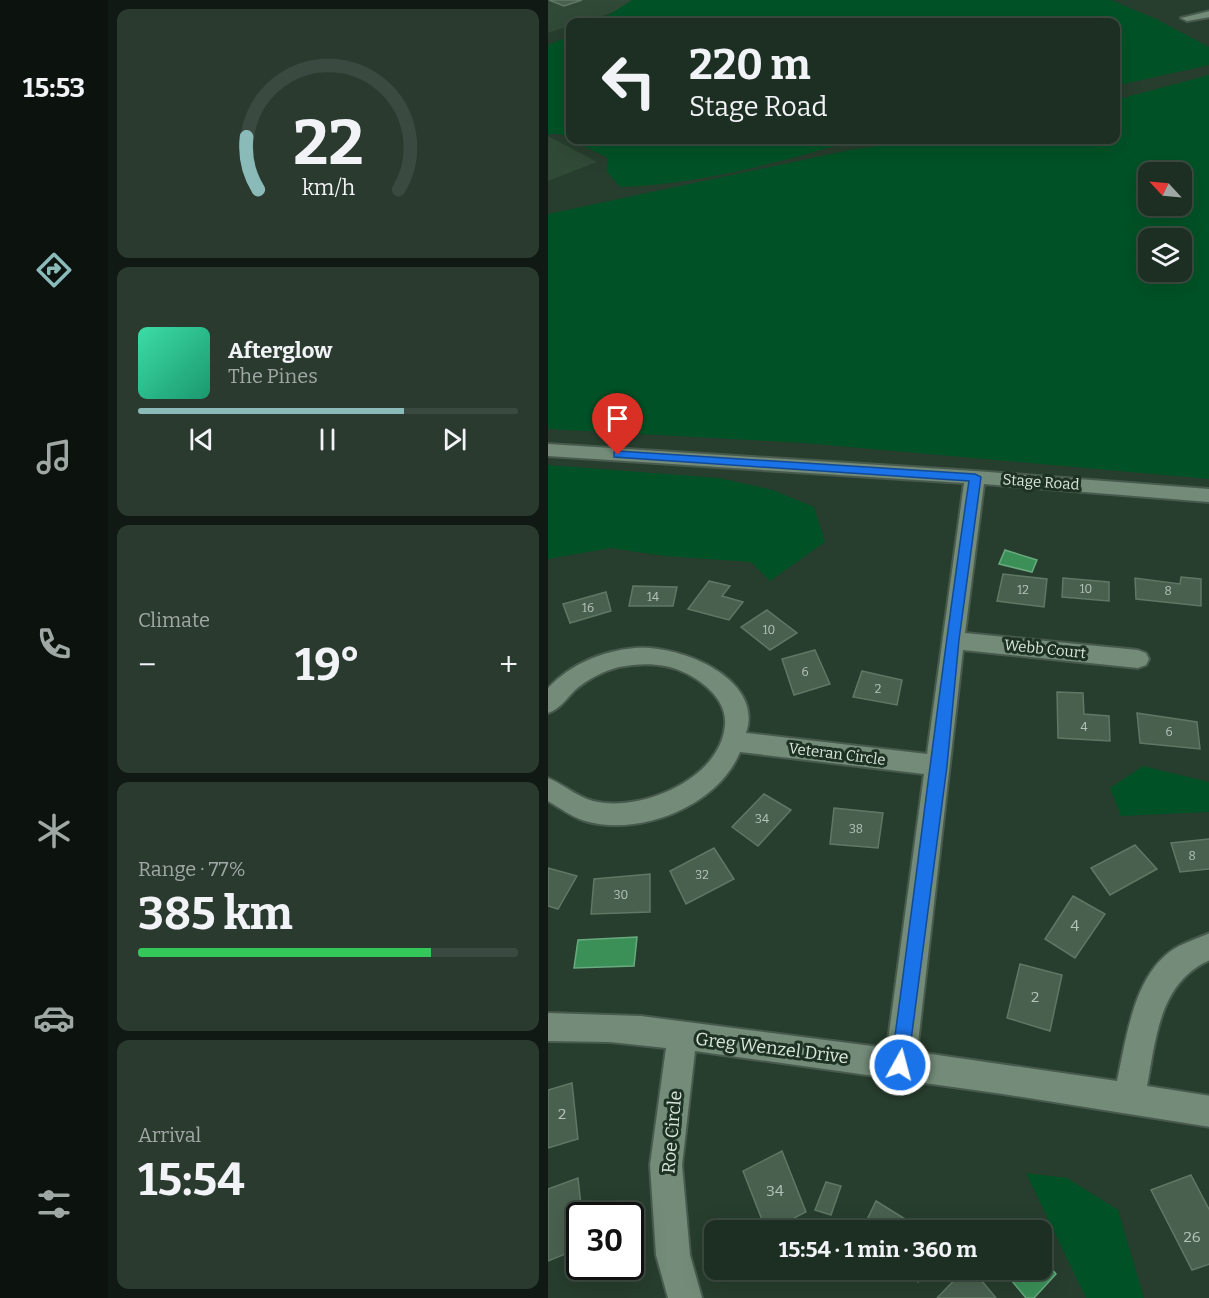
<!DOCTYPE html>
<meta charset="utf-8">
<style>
:root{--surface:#1d2e22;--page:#2a3a2f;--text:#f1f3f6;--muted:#a0a8a5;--line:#3b4a40;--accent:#8bbbb9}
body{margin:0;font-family:Bitter,serif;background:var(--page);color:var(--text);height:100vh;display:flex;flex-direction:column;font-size:22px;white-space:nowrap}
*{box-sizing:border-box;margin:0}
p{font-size:20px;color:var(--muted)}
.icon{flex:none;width:33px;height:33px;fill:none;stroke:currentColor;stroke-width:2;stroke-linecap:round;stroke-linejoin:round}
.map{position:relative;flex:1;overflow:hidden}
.panel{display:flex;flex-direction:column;gap:9px;padding:9px;background:#101913;width:440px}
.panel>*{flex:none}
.guide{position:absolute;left:18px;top:18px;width:554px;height:126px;border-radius:12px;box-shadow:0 6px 24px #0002,0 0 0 2px var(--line);background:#1d2e22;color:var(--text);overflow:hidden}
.needle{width:39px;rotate:296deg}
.fabs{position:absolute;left:590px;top:162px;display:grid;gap:12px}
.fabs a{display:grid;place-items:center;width:54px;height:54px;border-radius:12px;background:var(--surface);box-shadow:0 6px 24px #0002,0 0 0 2px var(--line);font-size:30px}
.speed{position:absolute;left:18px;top:1202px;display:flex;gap:12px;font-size:30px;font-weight:700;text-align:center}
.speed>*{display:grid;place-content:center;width:78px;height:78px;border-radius:50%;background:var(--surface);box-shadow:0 6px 24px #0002,0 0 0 2px var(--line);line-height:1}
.speed .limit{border:3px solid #111;border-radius:9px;background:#fff;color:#111}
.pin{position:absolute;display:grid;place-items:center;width:51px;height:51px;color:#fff;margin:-62px -26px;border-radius:50% 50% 50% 0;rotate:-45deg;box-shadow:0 0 6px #0007}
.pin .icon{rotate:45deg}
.me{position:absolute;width:66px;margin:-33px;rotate:7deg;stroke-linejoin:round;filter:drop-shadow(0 0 4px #0008)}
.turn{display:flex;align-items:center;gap:21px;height:126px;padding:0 24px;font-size:27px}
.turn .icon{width:78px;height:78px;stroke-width:2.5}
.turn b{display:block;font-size:42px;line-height:51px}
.big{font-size:45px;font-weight:700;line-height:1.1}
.panel .tile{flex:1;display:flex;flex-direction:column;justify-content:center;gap:9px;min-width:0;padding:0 21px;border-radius:12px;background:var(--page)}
.panel .dial{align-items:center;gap:0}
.dial svg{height:156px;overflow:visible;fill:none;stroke:var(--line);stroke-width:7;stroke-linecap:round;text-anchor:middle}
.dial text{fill:var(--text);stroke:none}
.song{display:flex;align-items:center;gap:18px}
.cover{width:72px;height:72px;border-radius:9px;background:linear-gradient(135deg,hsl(160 70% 55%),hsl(160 70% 35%))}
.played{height:6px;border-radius:3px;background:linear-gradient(90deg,var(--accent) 70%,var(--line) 70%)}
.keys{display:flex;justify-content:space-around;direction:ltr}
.heat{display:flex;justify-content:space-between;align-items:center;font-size:33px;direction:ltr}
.charge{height:9px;border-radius:4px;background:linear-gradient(90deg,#34c759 77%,var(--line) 0)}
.trip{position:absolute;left:156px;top:1220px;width:348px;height:60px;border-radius:12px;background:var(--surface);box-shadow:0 6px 24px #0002,0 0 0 2px var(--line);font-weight:700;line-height:60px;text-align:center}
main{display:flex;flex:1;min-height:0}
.tab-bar{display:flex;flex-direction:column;width:108px;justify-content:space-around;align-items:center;background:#0c120e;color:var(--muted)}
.tab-bar .icon{width:42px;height:42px}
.tab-bar .selected{color:var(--accent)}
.tab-bar b{font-size:27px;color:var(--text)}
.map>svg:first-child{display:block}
</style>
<main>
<nav class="tab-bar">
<b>15:53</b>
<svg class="icon selected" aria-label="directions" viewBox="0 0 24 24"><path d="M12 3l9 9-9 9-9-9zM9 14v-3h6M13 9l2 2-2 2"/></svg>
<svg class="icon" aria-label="music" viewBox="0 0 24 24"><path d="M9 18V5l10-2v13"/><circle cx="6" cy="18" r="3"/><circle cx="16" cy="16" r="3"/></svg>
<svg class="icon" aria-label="phone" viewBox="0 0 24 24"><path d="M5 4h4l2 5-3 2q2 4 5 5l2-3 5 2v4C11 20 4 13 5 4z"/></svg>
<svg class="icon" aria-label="climate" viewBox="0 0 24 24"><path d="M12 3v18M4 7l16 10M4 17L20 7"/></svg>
<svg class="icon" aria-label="car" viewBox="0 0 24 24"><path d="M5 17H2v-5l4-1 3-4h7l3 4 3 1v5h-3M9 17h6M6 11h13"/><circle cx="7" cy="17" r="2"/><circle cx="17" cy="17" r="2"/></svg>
<svg class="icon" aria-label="filters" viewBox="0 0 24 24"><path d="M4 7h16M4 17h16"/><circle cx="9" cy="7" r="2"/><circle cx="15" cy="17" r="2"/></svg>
</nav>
<section class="panel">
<div class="tile dial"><svg viewBox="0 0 100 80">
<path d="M14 69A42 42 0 1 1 86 69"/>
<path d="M14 69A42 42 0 0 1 8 42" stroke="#8bbbb9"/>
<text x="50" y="56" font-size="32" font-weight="700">22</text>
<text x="50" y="72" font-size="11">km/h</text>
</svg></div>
<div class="tile">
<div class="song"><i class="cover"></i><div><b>Afterglow</b><p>The Pines</p></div></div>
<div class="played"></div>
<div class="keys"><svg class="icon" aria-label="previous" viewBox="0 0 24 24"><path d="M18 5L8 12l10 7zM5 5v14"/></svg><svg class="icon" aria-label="pause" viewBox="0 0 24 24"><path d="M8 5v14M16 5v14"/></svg><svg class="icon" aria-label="next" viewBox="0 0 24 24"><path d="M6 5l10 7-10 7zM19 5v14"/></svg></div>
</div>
<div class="tile"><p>Climate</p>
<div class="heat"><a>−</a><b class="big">19°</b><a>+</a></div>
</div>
<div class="tile"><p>Range · 77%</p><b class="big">385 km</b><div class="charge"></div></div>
<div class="tile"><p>Arrival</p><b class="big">15:54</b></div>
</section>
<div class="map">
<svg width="662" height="1298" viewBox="0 0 662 1298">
<rect width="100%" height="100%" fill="#273d2d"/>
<g fill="#304a37">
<path d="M 0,0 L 106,0 L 34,22 L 22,22 L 22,26 L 0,33 Z"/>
<path d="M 0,136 L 49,162 L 0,181 Z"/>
</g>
<g fill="#005226" fill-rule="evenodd">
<path d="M 84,0 L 563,0 L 608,19 L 661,47 L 661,65 L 567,86 L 567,22 L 50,22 Z"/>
<path d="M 22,36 L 22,139 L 13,134 L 0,134 L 0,45 Z"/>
<path d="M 661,75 L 661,479 L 256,443 L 0,429 L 0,214 L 302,150 L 374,140 L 567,140 L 567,100 ZM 633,172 L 633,206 L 600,206 L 600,172 ZM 600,238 L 633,238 L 633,272 L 600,272 Z"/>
<path d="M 24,140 L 306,140 C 231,163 151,184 72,187 L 59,172 L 60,158 Z"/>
<path d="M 0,465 L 171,478 L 225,490 L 266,507 L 277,542 L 222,581 L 203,562 L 117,556 L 63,548 L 0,559 Z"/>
<path d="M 595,766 L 661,782 L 661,812 L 573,816 L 562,788 Z"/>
<path d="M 478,1173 L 519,1178 L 570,1210 L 596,1298 L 538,1298 Z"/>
</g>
<g fill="#3a9057" stroke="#6aaa7f" stroke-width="1.5">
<path d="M 457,550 L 489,560 L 484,572 L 451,564 Z"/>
<path d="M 89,937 L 86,966 L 26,968 L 30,940 Z"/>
<path d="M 494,1257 L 508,1274 L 486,1298 L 478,1298 L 454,1269 L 494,1269 Z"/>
</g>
<g fill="#4a604f" stroke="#5f7765" stroke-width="1.5">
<path d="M 1,0 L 34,0 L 16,6 Z"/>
<path d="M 455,574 L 499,579 L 496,607 L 449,601 Z"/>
<path d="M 633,577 L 653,579 L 653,606 L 588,599 L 587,578 L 632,584 Z"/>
<path d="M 515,578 L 561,582 L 561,601 L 514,597 Z"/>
<path d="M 161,581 L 182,586 L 174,596 L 195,602 L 181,620 L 140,609 Z"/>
<path d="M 85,586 L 129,587 L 125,606 L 81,606 Z"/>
<path d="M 58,592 L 63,611 L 22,623 L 15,604 Z"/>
<path d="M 219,610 L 249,633 L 222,650 L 193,627 Z"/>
<path d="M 267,650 L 282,684 L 246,695 L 234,659 Z"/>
<path d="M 314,671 L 354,680 L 349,705 L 305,697 Z"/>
<path d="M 509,692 L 535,693 L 536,714 L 561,716 L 562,741 L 510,738 Z"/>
<path d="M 589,713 L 649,722 L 652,749 L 592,743 Z"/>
<path d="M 216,794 L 243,810 L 210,846 L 184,827 Z"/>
<path d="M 286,808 L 335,813 L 330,848 L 282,844 Z"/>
<path d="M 662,839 L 662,869 L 632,872 L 623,843 Z"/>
<path d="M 587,845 L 609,869 L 562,895 L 543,868 Z"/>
<path d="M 166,848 L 186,879 L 138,904 L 122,871 Z"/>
<path d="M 0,868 L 29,876 L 10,909 L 0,906 Z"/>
<path d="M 102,874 L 102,912 L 43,914 L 46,879 Z"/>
<path d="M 525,896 L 557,914 L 527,958 L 497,939 Z"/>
<path d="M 472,964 L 514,975 L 502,1031 L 459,1018 Z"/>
<path d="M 24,1083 L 30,1139 L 0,1148 L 0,1090 Z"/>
<path d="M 234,1151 L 258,1212 L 223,1230 L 218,1230 L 195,1171 Z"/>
<path d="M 643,1175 L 662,1211 L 662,1264 L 644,1270 L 603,1190 Z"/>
<path d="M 30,1178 L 34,1215 L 32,1215 L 32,1248 L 0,1261 L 0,1189 Z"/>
<path d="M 278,1182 L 293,1186 L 283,1215 L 267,1210 Z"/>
<path d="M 328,1201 L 375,1230 L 314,1230 Z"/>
<path d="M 348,1269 L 376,1269 L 370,1282 Z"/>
<path d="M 417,1269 L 424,1269 L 448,1298 L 389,1298 Z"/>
</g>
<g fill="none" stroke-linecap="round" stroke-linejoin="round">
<defs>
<g id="minor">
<path d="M 662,11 L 662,17 L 639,21 L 633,18 Z"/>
<path d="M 0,444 L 427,471 L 662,489 L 662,502 L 436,484 L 417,633 L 590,650 L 598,653 L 601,659 L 598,665 L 590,668 L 415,650 L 369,1052 L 569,1081 C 579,1036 586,970 631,946 C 641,941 652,937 662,933 L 662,960 C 611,982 608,1039 599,1086 L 662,1096 L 662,1127 L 455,1094 L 147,1051 L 134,1165 L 142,1255 L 154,1298 L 120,1298 L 108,1255 L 102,1165 L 118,1048 L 62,1042 L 0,1041 L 0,1013 L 93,1016 L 339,1048 L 376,774 L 192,752 C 170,806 92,837 37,821 C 24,817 12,808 0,801 L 0,778 C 15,784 29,797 45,801 C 92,813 173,779 177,725 C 180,695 143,671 117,666 C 102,663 86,664 71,667 C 55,671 40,679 27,690 C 18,699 12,709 0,713 L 0,688 C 23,664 54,651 87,648 C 130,644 217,678 198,733 L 379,754 L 416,483 L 0,456 Z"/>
</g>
</defs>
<use href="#minor" stroke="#485a4d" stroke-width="4"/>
<use href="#minor" fill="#738b78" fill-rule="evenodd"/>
</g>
<path fill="#1a73e8" stroke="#114b97" stroke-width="1.5" d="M 70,451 L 427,474 L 433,477 L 411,640 L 399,766 L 359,1071 L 352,1074 L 346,1071 L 343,1065 C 370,870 392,675 421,481 L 66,457 L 66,452 Z"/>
<g text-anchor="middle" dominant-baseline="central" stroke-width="6" stroke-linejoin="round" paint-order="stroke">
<g font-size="12" fill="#b5c4b9">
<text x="538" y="589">10</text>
<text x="475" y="590">12</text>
<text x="620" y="591">8</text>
<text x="105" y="597">14</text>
<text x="40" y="608">16</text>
<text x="221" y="630">10</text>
<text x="257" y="672">6</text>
<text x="330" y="689">2</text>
<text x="536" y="727">4</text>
<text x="621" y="732">6</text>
<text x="214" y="819">34</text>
<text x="308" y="829">38</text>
<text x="644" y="856">8</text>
<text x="154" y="875">32</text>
<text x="73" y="895">30</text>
</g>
<g font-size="15" fill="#d9e6dc" stroke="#1d3223">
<text transform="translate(493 482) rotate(4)">Stage Road</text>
<text transform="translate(497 649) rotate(6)">Webb Court</text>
<text transform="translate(289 754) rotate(7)">Veteran Circle</text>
</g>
<g font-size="15" fill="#b5c4b9">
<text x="527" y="926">4</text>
<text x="487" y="997">2</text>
<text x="14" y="1114">2</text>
<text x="227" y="1191">34</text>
<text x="644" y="1237">26</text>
</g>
<g font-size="18" fill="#d9e6dc" stroke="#1d3223">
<text transform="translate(224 1048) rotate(7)">Greg Wenzel Drive</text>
<text transform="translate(124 1132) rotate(-85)">Roe Circle</text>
</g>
</g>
</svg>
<div class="fabs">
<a><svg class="needle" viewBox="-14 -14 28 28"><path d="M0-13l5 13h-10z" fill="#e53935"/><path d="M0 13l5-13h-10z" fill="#a0a8a5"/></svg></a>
<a><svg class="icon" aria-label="layers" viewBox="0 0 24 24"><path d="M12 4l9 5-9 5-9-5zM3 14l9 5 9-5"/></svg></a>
</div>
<div class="speed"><div class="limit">30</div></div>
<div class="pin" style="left:70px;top:455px;background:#d93025"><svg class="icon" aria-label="arrive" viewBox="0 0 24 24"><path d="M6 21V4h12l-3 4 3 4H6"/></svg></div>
<svg class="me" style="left:352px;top:1065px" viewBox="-20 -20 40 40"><circle r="17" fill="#1a73e8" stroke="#fff" stroke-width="3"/><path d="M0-11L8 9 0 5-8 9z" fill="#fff"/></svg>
<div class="trip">15:54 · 1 min · 360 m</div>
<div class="guide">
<div class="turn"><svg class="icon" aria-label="left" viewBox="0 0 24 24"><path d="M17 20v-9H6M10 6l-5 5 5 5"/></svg><div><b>220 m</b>Stage Road</div></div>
</div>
</div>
</main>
